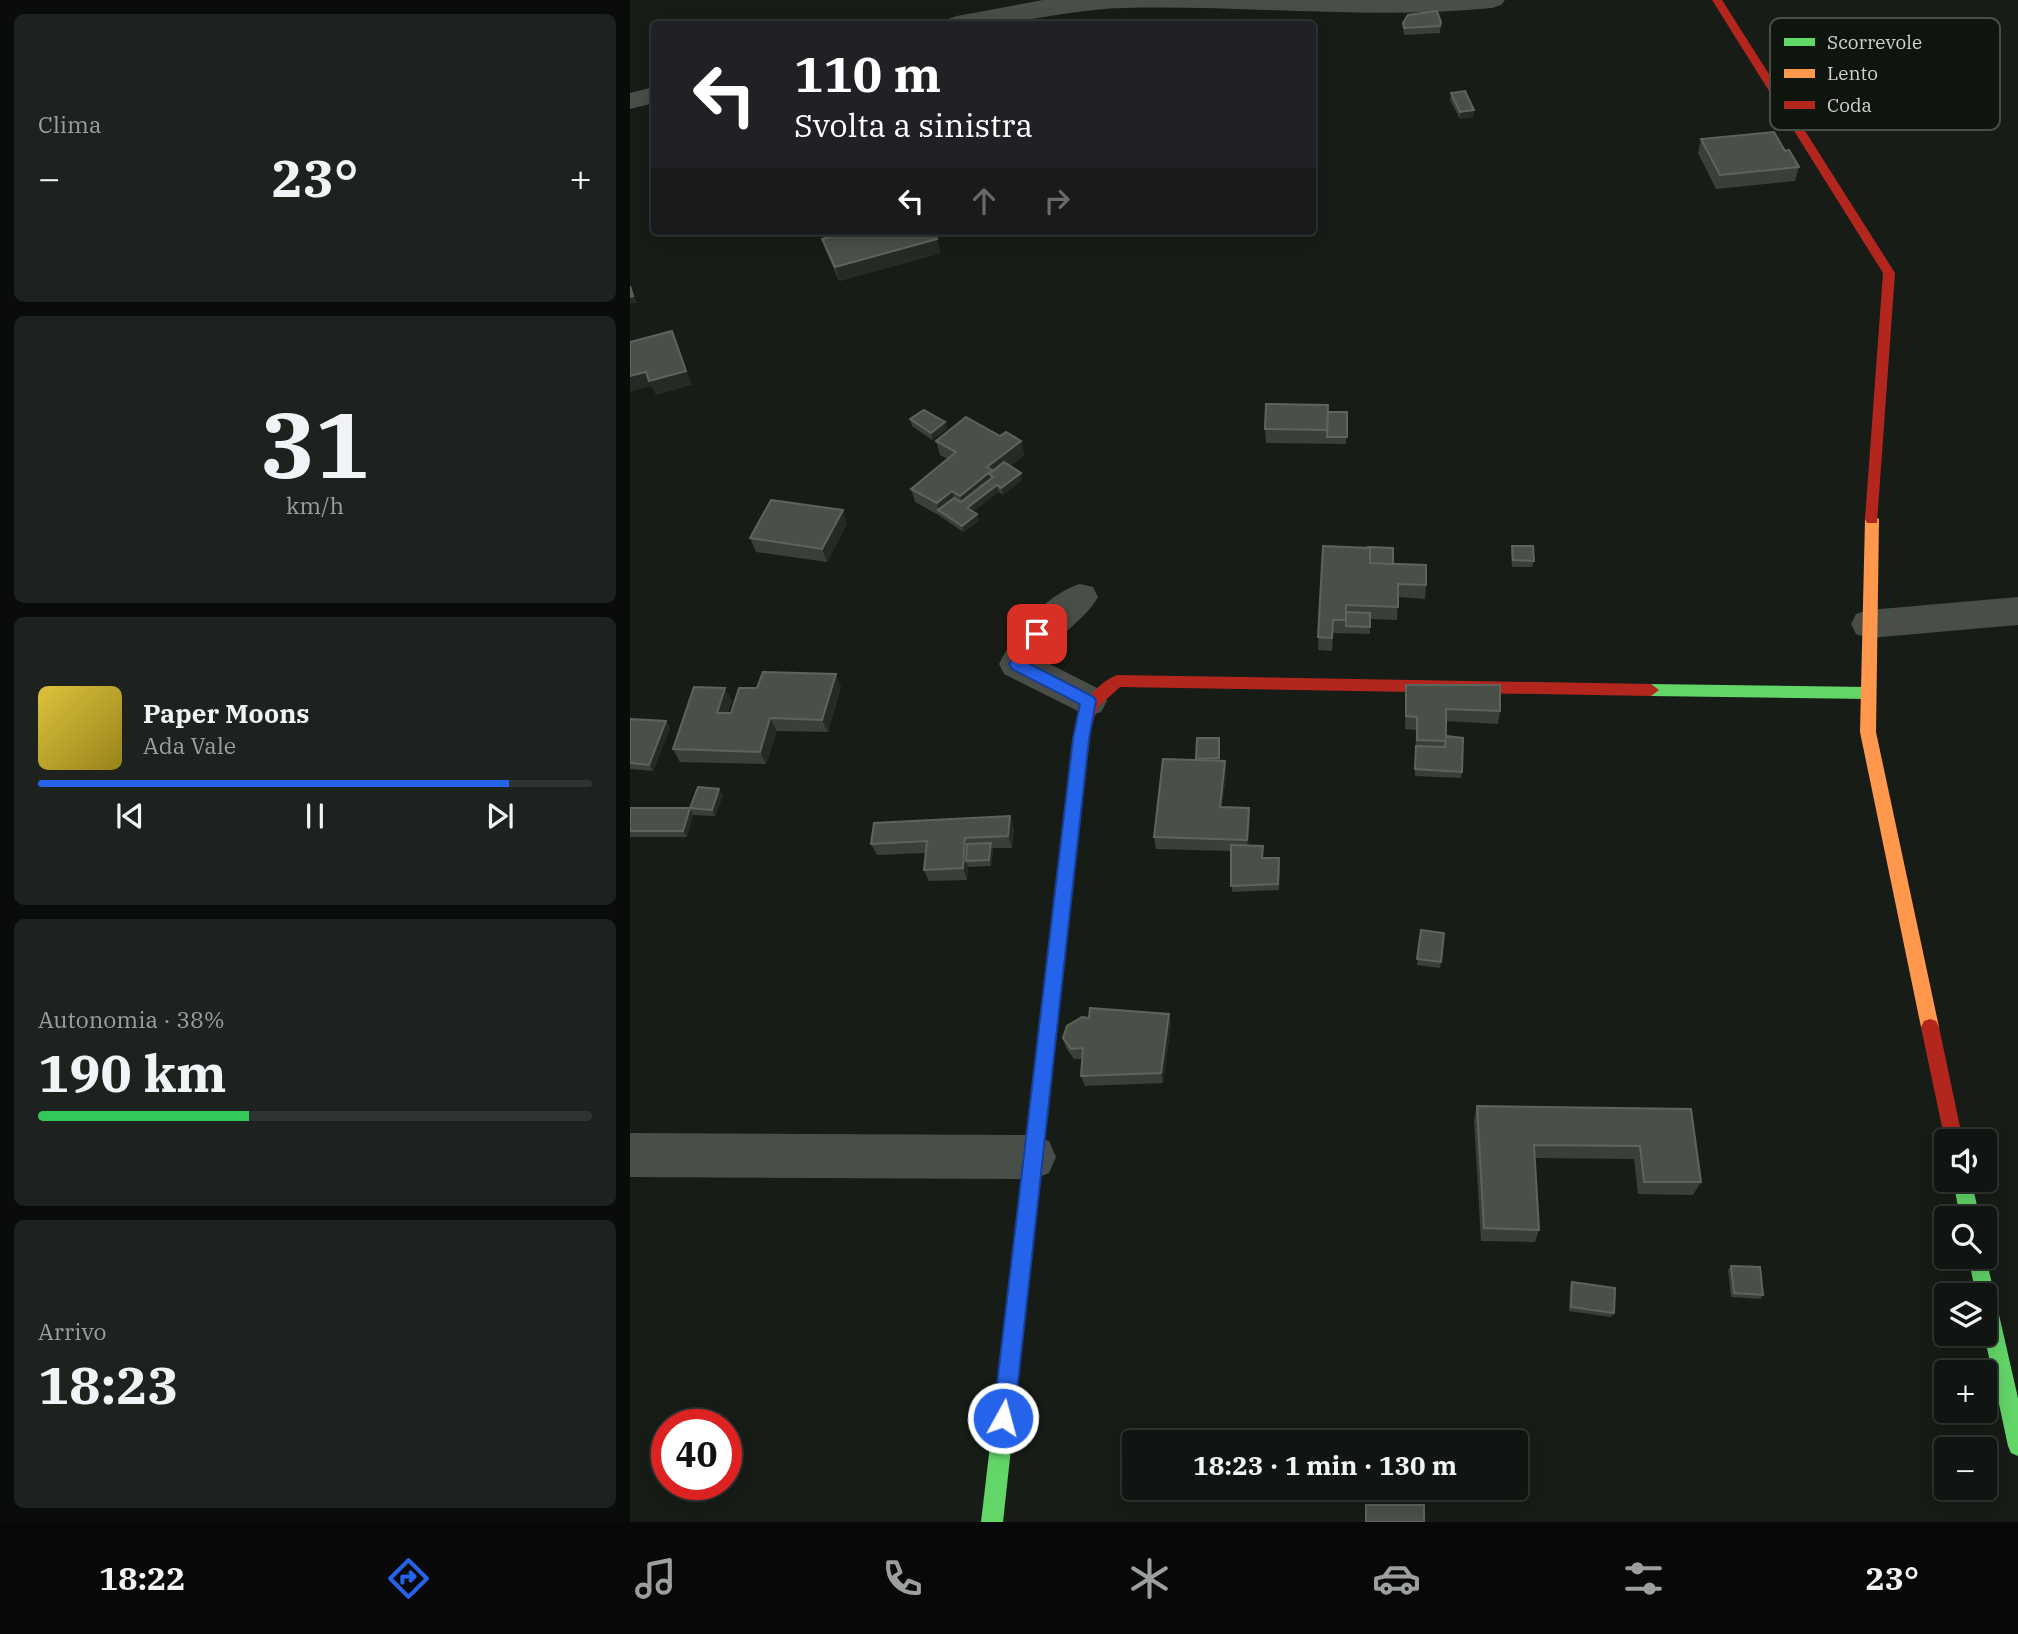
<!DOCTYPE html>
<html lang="it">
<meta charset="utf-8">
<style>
:root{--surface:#111511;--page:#1e221f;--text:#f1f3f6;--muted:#9c9f9f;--line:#303431;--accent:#2563eb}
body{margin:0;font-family:"IBM Plex Serif",serif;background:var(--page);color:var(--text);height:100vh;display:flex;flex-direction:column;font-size:26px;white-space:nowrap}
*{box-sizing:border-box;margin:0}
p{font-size:23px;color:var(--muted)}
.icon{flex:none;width:38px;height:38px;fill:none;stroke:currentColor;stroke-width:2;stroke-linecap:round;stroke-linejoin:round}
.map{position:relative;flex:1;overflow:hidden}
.panel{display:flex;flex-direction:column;gap:14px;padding:14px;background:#090c09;width:630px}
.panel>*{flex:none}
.hud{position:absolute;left:21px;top:21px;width:665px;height:214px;border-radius:7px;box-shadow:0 4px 18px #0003,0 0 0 2px var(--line);background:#202124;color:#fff;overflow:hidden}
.tools{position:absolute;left:1304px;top:1129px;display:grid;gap:14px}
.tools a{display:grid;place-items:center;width:63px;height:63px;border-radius:7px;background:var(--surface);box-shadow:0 4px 18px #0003,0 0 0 2px var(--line);font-size:35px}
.speed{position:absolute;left:21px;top:1409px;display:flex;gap:14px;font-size:35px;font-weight:700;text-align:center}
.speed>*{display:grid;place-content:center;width:91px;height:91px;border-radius:50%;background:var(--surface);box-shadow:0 4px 18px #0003,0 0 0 2px var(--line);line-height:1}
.speed .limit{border:10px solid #d22;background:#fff;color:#111}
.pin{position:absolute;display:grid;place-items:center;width:60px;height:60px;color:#fff;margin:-30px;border-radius:14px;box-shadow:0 4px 10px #0006}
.me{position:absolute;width:77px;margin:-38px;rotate:7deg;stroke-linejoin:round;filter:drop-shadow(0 0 5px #0008)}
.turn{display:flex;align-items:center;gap:24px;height:147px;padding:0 28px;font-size:32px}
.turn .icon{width:91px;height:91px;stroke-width:2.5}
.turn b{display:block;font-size:49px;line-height:60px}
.lanes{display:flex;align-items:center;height:66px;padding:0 28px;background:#0003;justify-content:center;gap:35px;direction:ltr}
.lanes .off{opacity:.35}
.big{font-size:52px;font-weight:800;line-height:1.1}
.panel .widget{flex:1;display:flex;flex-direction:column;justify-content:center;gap:10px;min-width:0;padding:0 24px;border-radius:10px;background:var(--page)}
.panel .dial{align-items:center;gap:0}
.dial b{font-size:91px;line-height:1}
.song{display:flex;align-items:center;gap:21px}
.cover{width:84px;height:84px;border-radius:10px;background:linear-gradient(135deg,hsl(50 70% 55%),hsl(50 70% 35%))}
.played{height:7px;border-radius:4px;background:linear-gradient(90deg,var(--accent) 85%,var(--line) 85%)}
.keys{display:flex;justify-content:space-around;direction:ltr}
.heat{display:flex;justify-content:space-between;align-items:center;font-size:38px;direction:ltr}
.charge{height:10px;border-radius:5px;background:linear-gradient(90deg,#34c759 38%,var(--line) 0)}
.trip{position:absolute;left:492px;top:1430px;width:406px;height:70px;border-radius:7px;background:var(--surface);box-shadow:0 4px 18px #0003,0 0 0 2px var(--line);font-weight:800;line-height:70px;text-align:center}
.menu{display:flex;height:112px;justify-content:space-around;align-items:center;background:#070807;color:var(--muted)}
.menu .icon{width:49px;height:49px}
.menu .selected{color:var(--accent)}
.menu b{font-size:32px;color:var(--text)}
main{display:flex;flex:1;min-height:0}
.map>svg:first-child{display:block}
</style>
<main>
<section class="panel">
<div class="widget"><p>Clima</p>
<div class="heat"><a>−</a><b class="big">23°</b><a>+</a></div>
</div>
<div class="widget dial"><b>31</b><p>km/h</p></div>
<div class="widget">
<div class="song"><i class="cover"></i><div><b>Paper Moons</b><p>Ada Vale</p></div></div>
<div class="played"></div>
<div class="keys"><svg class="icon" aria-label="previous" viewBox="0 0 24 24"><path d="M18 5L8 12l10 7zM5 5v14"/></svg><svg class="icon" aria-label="pause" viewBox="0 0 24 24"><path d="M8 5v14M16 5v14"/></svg><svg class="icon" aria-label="next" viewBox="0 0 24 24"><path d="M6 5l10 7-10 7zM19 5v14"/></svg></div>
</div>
<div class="widget"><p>Autonomia · 38%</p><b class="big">190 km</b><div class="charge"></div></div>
<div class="widget"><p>Arrivo</p><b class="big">18:23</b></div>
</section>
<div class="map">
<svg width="1388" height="1522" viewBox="0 0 1388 1522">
<rect width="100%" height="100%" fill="#171c17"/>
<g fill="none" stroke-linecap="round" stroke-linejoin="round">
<g fill="#4a4e49" fill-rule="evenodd">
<path d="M 413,0 L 875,0 L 871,5 L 862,8 C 739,20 617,5 494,8 C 434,9 374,30 314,24 L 318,19 L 327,16 Z"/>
<path d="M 24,87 L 24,103 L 0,109 L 0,93 Z"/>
<path d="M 450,584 L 463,587 L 468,597 C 454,622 426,635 410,659 L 471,690 L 477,701 L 471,712 L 458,716 L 374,674 L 369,664 C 385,632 415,595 450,584 Z"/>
<path d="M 1388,597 L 1388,625 L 1239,638 L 1226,634 L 1221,624 L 1226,614 L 1239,610 Z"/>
<path d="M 0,1133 L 403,1135 L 419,1141 L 426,1157 L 419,1173 L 403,1179 L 0,1177 Z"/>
</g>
<g fill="#63d668" fill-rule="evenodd">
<path d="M 1021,684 L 1238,687 L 1246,693 L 1238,699 L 1021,696 L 1013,690 Z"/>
<path d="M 414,1056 L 420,1058 L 423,1064 L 373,1522 L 351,1522 L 405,1064 L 408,1058 Z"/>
<path d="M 1323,1180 L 1341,1180 L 1350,1218 L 1330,1218 Z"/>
<path d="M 1354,1249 L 1388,1398 L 1388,1456 L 1381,1453 L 1378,1446 L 1354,1334 L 1354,1295 L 1346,1295 L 1338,1256 L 1354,1256 Z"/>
</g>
<g fill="#ff974d" fill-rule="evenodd">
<path d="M 1242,514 L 1249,519 L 1246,732 L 1309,1027 L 1306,1033 L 1300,1035 L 1294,1033 L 1291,1027 L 1230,732 L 1235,519 Z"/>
<path d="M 452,728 L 457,730 L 460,734 L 423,1064 L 420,1070 L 414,1072 L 408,1070 L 405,1064 L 444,734 L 447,730 Z"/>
</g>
<g fill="#b3261e" fill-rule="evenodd">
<path d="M 1082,0 L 1092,0 L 1265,273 L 1247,523 L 1237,523 L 1235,519 L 1253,273 Z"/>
<path d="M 487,675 L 1021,684 L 1029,690 L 1021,696 L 490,687 L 468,707 L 457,738 L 447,738 C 438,716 467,682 487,675 Z"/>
<path d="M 1300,1019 L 1306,1021 L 1309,1027 L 1333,1141 L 1316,1141 L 1316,1144 L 1315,1141 L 1291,1027 L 1294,1021 Z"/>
</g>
</g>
<g fill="#384038">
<path d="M 811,22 L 810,33 L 774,35 L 773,23 Z"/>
<path d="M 821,93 L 844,110 L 843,117 L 830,119 L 820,100 Z"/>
<path d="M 1071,139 L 1155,151 L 1169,167 L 1165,181 L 1086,189 L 1068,153 Z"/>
<path d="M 192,239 L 311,253 L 209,281 L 197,253 Z"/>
<path d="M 698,412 L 717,412 L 716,444 L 636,443 L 635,429 Z"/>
<path d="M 280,419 L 315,422 L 317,429 L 302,440 L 282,426 Z"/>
<path d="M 306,441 L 391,441 L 394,455 L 380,466 L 392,480 L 373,495 L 369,492 L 343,511 L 349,521 L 333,532 L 310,516 L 285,502 L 281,489 L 318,459 L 310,455 Z"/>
<path d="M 217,523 L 197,562 L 126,552 L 120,538 Z"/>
<path d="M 693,546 L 763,564 L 796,585 L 795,599 L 768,597 L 767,620 L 740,619 L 740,634 L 703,633 L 702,651 L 688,650 Z"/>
<path d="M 882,546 L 904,561 L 902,567 L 882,567 L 881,553 Z"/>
<path d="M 776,685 L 870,711 L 868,724 L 816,721 L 816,736 L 832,772 L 831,778 L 785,776 L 786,730 L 775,729 Z"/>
<path d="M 211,687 L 198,732 L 147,731 L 136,764 L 50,762 L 43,749 L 95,688 L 102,701 L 98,713 L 101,713 L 127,688 Z"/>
<path d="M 0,719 L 36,721 L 40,728 L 23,771 L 0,769 Z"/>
<path d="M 567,738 L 590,744 L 590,761 L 595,761 L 596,773 L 592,807 L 619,808 L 620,820 L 618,845 L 633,852 L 633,858 L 650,864 L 649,890 L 602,892 L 601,851 L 526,849 L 524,837 L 567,760 Z"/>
<path d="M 93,795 L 85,816 L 63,815 L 57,837 L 0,837 L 0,808 L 60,808 Z"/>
<path d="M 384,828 L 382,848 L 363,848 L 361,866 L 338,867 L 337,880 L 299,881 L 294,870 L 296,853 L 247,855 L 241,844 Z"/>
<path d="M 791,930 L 811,962 L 810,968 L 787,965 Z"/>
<path d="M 539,1014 L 541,1024 L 533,1083 L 455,1086 L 451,1076 L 452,1059 L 444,1059 L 436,1048 L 433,1038 L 459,1018 Z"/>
<path d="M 847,1106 L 1061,1109 L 1071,1182 L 1063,1195 L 1008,1194 L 1004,1159 L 905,1158 L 909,1230 L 905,1242 L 851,1241 L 844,1120 Z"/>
<path d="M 1101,1266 L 1133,1295 L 1130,1299 L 1101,1297 L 1098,1270 Z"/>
<path d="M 942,1282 L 984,1313 L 981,1317 L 939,1311 L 940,1286 Z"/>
</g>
<g fill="#242b24">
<path d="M 844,110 L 843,117 L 830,119 L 830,112 Z"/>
<path d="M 307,239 L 311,253 L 209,281 L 205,267 Z"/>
<path d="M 0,285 L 7,303 L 0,304 Z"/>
<path d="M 42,331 L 62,385 L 26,395 L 21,386 L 0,392 L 0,376 Z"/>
<path d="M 315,422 L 317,429 L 302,440 L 301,433 Z"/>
<path d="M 391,441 L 394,455 L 364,478 L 333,509 L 330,496 L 357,467 Z"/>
<path d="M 391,473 L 392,480 L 373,495 L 371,488 Z"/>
<path d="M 367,485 L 369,492 L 339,515 L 337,508 Z"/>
<path d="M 322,491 L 326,505 L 309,511 L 307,503 Z"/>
<path d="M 213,510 L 217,523 L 197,562 L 192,549 Z"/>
<path d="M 347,514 L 349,521 L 333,532 L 332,526 Z"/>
<path d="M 206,674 L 211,687 L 198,732 L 192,720 Z"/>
<path d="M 95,688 L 102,701 L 94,725 L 87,713 Z"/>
<path d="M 140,718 L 147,731 L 136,764 L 130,752 Z"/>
<path d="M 36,721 L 40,728 L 23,771 L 19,765 Z"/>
<path d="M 595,761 L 596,773 L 591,819 L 590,807 Z"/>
<path d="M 89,789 L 93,795 L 85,816 L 82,810 Z"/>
<path d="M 60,808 L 63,815 L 57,837 L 53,831 Z"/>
<path d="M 619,808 L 620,820 L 618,852 L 617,840 Z"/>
<path d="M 380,816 L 384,828 L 382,848 L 378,836 Z"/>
<path d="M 335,838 L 339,850 L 336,861 L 338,867 L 337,880 L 333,868 Z"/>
<path d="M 361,843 L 363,849 L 361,866 L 359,860 Z"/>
<path d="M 539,1014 L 541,1024 L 533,1083 L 531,1073 Z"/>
</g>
<g fill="#485048" stroke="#5d645d" stroke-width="2">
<path d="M 807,11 L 811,22 L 810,26 L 774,28 L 773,23 L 778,15 Z"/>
<path d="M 835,91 L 844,110 L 830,112 L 821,93 Z"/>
<path d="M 1144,132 L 1155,151 L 1159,150 L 1169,167 L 1090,175 L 1071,139 Z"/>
<path d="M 222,231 L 303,231 L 307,239 L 205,267 L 192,239 Z"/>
<path d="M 0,286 L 3,296 L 0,297 Z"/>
<path d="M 42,331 L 56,371 L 19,381 L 16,372 L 0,376 L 0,342 Z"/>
<path d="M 636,404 L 698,405 L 697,430 L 635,429 Z"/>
<path d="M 294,410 L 315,422 L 301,433 L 280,419 Z"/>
<path d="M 698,412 L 717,412 L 717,437 L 697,437 Z"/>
<path d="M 336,417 L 370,436 L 376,432 L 391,441 L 357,467 L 362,470 L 330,496 L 322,491 L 307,503 L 281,489 L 326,452 L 306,441 Z"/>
<path d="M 374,462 L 391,473 L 371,488 L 367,485 L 337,508 L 347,514 L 332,526 L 308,510 L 324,498 L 331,502 L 363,477 L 359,474 Z"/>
<path d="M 141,500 L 213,510 L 192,549 L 120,538 Z"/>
<path d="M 693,546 L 740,548 L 740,563 L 796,565 L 796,585 L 768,584 L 768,607 L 716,605 L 716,620 L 703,620 L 702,638 L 688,637 Z"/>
<path d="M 882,546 L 903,546 L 904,561 L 883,560 Z"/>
<path d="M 739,547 L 763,548 L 763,564 L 740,563 L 740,548 Z"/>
<path d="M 716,612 L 740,613 L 740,627 L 716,626 Z"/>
<path d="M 133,672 L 206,674 L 192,720 L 140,718 L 130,752 L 43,749 L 64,687 L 95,688 L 87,713 L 101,713 L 109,688 L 127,688 Z"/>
<path d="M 776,685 L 870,685 L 870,711 L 816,709 L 816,741 L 787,740 L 787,717 L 776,716 Z"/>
<path d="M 0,719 L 36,721 L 19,765 L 0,763 Z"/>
<path d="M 816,736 L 833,738 L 832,772 L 785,769 L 786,746 L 815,747 Z"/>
<path d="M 567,738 L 589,738 L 589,758 L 566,759 Z"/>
<path d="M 533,759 L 595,761 L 590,807 L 619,808 L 617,840 L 524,837 Z"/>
<path d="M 68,787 L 89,789 L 82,810 L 60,808 Z"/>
<path d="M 0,808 L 60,808 L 53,831 L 0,831 Z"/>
<path d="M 380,816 L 378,836 L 335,838 L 333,868 L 294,870 L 297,841 L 241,844 L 244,823 Z"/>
<path d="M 361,843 L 359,860 L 336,861 L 337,844 Z"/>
<path d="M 601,845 L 633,846 L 632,858 L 649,858 L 648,884 L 601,886 Z"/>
<path d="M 791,930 L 814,933 L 811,962 L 787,959 Z"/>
<path d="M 460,1008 L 539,1014 L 531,1073 L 451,1076 L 453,1048 L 441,1049 L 433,1038 L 437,1026 L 452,1017 L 459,1018 Z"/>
<path d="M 847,1106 L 1061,1109 L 1071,1182 L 1014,1182 L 1010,1146 L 904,1145 L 909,1230 L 854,1228 Z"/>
<path d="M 1101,1266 L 1130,1267 L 1133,1295 L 1104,1293 Z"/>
<path d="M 942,1282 L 985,1288 L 984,1313 L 941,1307 Z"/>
<rect x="736" y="1505" width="58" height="17"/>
</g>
<path fill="#2563eb" stroke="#184099" stroke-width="2" d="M 407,628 L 414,634 L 396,662 L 464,697 L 466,701 L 459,739 L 384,1418 L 381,1425 L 373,1428 L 366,1425 L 363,1418 L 443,739 L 450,704 L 382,669 L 379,664 L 382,660 L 401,630 Z"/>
<rect x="1140" y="18" width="230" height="112" rx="10" fill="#0d150c" stroke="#474e46" stroke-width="2"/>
<rect x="1154" y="38" width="31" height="8" fill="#63d668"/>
<rect x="1154" y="69" width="31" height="9" fill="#ff974d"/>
<rect x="1154" y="101" width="31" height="8" fill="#b3261e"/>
<g font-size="19" fill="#ced3cd">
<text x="1197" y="49">Scorrevole</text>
<text x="1197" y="80">Lento</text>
<text x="1197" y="112">Coda</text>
</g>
</svg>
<div class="tools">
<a><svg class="icon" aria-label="sound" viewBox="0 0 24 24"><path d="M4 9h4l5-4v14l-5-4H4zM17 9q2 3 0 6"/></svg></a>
<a><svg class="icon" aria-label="search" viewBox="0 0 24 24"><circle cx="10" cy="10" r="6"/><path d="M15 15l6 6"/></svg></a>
<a><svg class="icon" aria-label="layers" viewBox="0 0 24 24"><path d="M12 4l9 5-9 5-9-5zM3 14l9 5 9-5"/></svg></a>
<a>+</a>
<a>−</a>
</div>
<div class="speed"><div class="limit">40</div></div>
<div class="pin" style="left:407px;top:634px;background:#d93025"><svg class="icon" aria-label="arrive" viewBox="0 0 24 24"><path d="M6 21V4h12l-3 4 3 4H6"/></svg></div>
<svg class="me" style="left:373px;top:1418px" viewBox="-20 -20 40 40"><circle r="17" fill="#2563eb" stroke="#fff" stroke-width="3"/><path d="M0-11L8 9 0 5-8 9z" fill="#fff"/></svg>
<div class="trip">18:23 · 1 min · 130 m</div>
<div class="hud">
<div class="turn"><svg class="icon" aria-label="left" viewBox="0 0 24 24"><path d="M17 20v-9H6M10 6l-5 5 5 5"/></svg><div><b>110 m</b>Svolta a sinistra</div></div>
<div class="lanes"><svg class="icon" aria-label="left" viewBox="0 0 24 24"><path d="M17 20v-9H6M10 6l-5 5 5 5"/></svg><svg class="icon off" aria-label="ahead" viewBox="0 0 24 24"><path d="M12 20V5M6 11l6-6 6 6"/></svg><svg class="icon off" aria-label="right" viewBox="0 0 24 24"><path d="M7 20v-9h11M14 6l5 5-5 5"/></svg></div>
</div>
</div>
</main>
<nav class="menu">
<b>18:22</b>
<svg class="icon selected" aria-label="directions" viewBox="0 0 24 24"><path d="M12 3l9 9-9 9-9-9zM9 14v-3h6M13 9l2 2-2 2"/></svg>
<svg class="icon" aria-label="music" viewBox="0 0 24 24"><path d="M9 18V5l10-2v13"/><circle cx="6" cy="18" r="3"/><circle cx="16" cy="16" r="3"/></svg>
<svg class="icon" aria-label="phone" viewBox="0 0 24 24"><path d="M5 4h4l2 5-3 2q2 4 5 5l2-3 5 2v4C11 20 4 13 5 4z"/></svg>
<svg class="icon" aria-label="climate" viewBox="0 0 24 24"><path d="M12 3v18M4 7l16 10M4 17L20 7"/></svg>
<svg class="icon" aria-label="car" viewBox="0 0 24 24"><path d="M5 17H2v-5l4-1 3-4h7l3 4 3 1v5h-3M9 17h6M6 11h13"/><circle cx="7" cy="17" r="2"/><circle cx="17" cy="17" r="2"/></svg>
<svg class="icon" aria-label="filters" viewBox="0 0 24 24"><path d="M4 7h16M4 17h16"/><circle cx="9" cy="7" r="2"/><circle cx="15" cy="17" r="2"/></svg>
<b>23°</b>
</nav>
